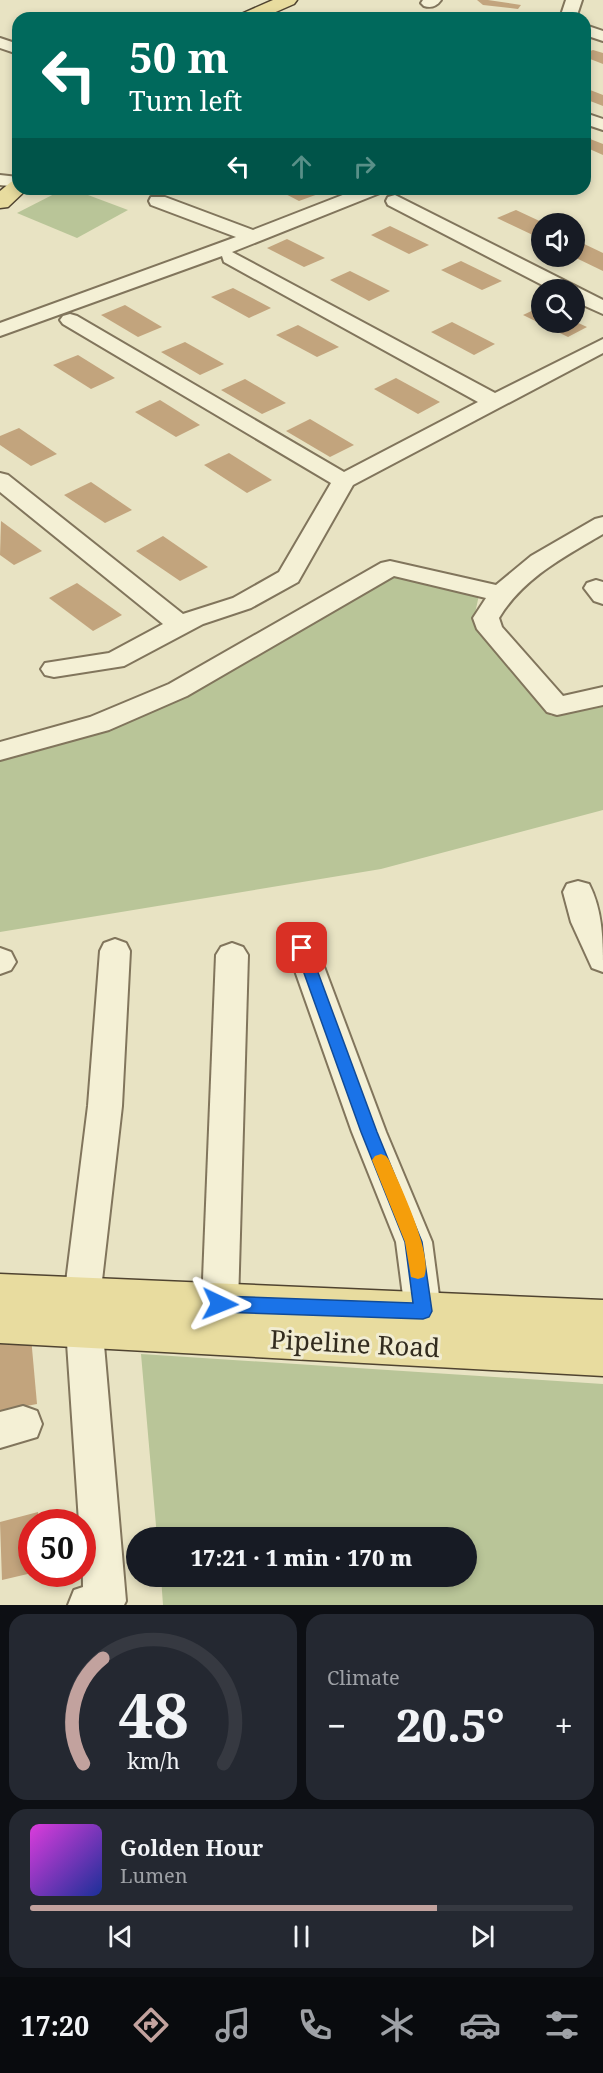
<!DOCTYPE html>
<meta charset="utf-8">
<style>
:root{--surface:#171b24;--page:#242831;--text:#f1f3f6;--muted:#9ea1a6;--line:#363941;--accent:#c2a29e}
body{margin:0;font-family:"Noto Serif",serif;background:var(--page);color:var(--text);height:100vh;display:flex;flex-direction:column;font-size:22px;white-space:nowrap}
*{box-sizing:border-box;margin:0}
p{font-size:20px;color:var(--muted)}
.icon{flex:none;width:33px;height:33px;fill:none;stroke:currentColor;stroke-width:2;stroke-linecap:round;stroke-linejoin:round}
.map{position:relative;height:1605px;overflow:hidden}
.drawer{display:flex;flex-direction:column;gap:9px;padding:9px;background:#0d0f14;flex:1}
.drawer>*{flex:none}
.guide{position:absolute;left:12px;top:12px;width:579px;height:183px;border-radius:18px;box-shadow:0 3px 9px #0003;background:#00695c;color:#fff;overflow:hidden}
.fabs{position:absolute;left:531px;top:213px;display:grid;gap:12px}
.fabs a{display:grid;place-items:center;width:54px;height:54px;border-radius:50%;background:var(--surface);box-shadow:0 3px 9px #0003;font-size:30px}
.speed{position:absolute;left:18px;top:1509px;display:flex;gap:12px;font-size:30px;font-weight:700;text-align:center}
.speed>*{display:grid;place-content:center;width:78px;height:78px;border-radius:50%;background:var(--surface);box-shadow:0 3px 9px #0003;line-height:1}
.speed .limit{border:9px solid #d22;background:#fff;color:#111}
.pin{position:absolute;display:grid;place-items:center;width:51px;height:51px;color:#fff;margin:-26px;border-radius:12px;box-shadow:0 3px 9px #0006}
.me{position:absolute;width:66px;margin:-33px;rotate:92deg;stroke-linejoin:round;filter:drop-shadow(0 0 4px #0008)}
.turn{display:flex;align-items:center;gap:21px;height:126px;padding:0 18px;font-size:27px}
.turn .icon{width:78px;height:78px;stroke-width:2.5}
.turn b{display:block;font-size:42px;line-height:51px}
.lanes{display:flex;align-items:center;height:57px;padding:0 18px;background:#0003;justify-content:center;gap:30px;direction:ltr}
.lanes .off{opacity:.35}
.big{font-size:45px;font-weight:800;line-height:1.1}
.drawer .tile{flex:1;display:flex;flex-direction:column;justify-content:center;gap:9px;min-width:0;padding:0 21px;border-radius:18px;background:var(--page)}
.drawer .dial{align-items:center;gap:0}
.dial svg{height:156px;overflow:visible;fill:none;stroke:var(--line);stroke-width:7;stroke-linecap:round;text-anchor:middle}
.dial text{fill:var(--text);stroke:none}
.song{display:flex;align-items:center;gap:18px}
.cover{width:72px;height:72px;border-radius:9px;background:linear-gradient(135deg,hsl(300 70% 55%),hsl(230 70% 35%))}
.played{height:6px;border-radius:3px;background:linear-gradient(90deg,var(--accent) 75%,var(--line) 75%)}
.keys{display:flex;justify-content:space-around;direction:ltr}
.heat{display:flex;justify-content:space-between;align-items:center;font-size:33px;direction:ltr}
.drawer .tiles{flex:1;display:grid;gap:9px;grid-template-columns:1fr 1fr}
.tile:last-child{grid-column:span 2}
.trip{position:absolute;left:126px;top:1527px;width:351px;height:60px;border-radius:30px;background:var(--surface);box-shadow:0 3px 9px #0003;font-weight:800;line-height:60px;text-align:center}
.dock{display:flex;height:96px;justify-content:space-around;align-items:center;background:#090b0e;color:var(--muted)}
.dock .icon{width:42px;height:42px}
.dock .on{color:var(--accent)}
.dock b{font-size:27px;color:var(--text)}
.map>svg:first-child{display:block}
</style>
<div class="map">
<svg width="603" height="1605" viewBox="0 0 603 1605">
<rect width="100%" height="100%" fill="#e8e3c3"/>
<g fill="#b9c598">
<path d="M 64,189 L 72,189 L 128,210 L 77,238 L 17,213 Z"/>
<path d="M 389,576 L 479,595 L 474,618 L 551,716 L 603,704 L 603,810 L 381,869 L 0,932 L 0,756 L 104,727 Z"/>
<path d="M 141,1354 L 603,1384 L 603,1605 L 163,1605 L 161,1577 L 466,1576 L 466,1538 L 157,1537 Z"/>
</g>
<g fill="#c2a47d">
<path d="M 477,0 L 488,0 L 521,5 L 518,9 L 483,5 Z"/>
<path d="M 593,50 L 603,53 L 603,64 L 585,57 L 585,53 Z"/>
<path d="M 585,88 L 603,95 L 603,106 L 585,99 Z"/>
<path d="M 585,137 L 603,144 L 603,155 L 585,147 Z"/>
<path d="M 276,189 L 313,189 L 321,193 L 299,201 Z"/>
<path d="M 516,210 L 546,224 L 542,224 L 542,235 L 537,237 L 497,218 Z"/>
<path d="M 390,226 L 429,245 L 409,254 L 371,235 Z"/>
<path d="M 287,239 L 325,258 L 304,267 L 267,248 Z"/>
<path d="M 580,242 L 603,253 L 603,271 L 574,257 L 574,245 Z"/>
<path d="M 461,261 L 502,281 L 482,290 L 441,270 Z"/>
<path d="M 350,271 L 390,291 L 369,301 L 330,280 Z"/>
<path d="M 233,288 L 271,308 L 249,318 L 211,297 Z"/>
<path d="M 125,305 L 162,327 L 138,337 L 101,315 Z"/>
<path d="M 542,306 L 542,322 L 574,322 L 574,321 L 587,327 L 568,337 L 523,315 Z"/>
<path d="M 452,322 L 495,344 L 474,355 L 431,332 Z"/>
<path d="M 298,325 L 339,347 L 317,357 L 276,335 Z"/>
<path d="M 185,342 L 224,364 L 200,375 L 161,352 Z"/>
<path d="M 78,355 L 115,378 L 91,389 L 53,365 Z"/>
<path d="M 396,378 L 440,402 L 418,414 L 374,389 Z"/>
<path d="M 245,379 L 286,403 L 262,414 L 221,390 Z"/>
<path d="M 160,400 L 200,425 L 176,437 L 135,412 Z"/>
<path d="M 310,419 L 354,445 L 330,457 L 286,431 Z"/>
<path d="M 19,428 L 57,454 L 31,466 L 0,445 L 0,436 Z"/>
<path d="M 229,453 L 272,480 L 247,493 L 204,465 Z"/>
<path d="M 91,482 L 132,510 L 105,523 L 64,495 Z"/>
<path d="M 1,521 L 42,551 L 14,565 L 0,555 Z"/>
<path d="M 163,536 L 208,567 L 180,581 L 136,551 Z"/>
<path d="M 77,583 L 122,615 L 93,631 L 49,598 Z"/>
<path d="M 31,1337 L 37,1404 L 0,1411 L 0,1342 Z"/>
<path d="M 38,1512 L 39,1522 L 32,1522 L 32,1573 L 2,1580 L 0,1522 Z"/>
</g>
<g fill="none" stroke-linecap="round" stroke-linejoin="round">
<defs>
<g id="minor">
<path d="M 423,0 L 441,0 C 436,7 431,8 424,6 L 421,3 Z"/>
<path d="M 566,0 L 582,0 L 576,18 L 560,18 Z"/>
<path d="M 585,25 L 603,31 L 603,41 L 585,35 Z"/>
<path d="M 0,38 L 18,44 L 18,54 L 0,48 Z"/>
<path d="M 585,113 L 603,119 L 603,130 L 585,124 Z"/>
<path d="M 0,175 L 18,177 L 18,187 L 0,185 Z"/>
<path d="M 358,189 L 383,189 L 380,193 L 232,252 L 495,393 L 603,339 L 603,353 L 353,485 L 298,582 L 251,608 L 203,624 L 124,666 L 54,677 L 45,675 L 41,669 L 45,663 L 109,653 L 163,624 L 0,492 L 0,473 L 8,475 L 183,614 L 233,598 L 279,572 L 331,483 L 63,324 L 60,320 L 63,316 L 70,314 L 77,316 L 344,472 L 478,402 L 224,262 L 222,256 L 0,336 L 0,323 L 236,237 L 151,205 L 149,201 L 151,197 L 165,197 L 253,230 Z"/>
<path d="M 395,195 L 603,300 L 603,314 L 574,301 L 574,290 L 552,290 L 388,205 L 386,201 L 388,197 Z"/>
<path d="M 603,517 L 603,534 C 564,557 523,578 499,618 L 502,627 L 563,696 L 603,687 L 603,705 L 557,715 L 547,712 L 477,629 L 473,618 L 486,598 L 394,576 L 187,696 L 109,730 L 0,760 L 0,742 L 90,717 L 169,684 L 381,563 L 390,561 L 496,585 L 531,556 L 595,519 Z"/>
<path d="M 596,580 L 603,582 L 603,604 L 594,601 L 584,588 L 587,583 Z"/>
<path d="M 578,881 L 589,884 C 603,911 603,942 603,972 L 592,968 L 571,922 L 563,892 L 567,884 Z"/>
<path d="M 302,936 L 313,940 L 317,948 L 386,1132 L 432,1242 L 441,1311 L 436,1323 L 423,1328 L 410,1323 L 405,1311 L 396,1242 L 352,1132 L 287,948 L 291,940 Z"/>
<path d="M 115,939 L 126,943 L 130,951 L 122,1106 L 100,1298 L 126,1601 L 124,1605 L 68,1605 L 74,1590 L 83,1587 L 82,1522 L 79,1522 L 64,1298 L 88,1106 L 100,951 L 104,943 Z"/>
<path d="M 232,943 L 243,947 L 248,955 L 238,1304 L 233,1316 L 220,1320 L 207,1316 L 202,1304 L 216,955 L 221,947 Z"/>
<path d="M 0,948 L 11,952 L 16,962 L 11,970 L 0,974 Z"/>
<path d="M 23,1406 L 37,1411 L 42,1424 L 37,1437 L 0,1448 L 0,1412 Z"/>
</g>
<g id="major">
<path d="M 273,0 L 297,0 L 294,4 L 262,18 L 238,18 L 241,14 Z"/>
<path d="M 18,180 L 18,189 L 27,189 L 8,207 L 0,208 L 0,191 L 11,182 Z"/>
<path d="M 0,1274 L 603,1300 L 603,1376 L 0,1343 Z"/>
</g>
</defs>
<use href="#minor" stroke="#81755c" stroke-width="4"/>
<use href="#major" stroke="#4f4330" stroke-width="3"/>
<use href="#minor" fill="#f4f0d5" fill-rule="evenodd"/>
<use href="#major" fill="#e8dc9f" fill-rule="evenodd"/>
</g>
<path fill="#1a73e8" stroke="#114b97" stroke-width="1.5" d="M 302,943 L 307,945 L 309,948 L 377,1132 L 422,1242 L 432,1311 L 429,1317 L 423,1319 L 220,1312 L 214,1309 L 211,1304 L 214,1298 L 220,1296 L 413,1303 L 405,1242 L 361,1132 L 295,948 L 297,945 Z"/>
<path fill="#f59e0b" d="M 381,1154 L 386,1156 L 389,1160 C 399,1184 434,1255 424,1277 L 418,1279 L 411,1277 L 405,1242 L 372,1160 L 375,1156 Z"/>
<g text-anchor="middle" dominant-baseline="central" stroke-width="6" stroke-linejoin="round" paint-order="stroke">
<g font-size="26" fill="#322b1e" stroke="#f1ecd2">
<text transform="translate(355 1343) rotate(3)">Pipeline Road</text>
</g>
</g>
</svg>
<div class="fabs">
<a><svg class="icon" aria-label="sound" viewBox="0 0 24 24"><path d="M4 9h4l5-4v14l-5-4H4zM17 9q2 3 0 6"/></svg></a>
<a><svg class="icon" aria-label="search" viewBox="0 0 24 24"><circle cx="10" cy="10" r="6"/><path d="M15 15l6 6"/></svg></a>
</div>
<div class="speed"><div class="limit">50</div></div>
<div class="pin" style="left:302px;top:948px;background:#d93025"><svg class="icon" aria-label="arrive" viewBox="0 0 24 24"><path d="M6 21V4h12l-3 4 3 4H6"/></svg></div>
<svg class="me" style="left:220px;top:1304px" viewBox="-20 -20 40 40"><path d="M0-17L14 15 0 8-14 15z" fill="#1a73e8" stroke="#fff" stroke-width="4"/></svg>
<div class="trip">17:21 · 1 min · 170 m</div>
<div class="guide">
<div class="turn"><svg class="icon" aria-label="left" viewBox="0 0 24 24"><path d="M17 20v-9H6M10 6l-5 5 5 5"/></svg><div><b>50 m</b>Turn left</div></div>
<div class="lanes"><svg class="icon" aria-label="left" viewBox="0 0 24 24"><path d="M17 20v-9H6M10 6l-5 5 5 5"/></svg><svg class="icon off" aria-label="ahead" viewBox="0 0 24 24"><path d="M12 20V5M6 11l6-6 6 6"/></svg><svg class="icon off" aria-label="right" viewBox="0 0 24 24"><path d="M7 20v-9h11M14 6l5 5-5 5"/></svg></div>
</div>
</div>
<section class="drawer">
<div class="tiles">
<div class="tile dial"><svg viewBox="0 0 100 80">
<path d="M14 69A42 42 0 1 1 86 69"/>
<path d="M14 69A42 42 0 0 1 24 15" stroke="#c2a29e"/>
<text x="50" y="56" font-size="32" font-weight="700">48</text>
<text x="50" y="72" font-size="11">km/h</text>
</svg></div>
<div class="tile"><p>Climate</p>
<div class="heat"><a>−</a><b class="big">20.5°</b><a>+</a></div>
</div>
<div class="tile">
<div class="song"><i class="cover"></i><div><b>Golden Hour</b><p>Lumen</p></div></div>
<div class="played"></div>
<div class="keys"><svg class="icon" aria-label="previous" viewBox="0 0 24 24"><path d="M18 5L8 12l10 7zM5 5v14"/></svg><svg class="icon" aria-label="pause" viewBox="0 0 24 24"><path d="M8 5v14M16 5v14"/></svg><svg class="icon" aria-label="next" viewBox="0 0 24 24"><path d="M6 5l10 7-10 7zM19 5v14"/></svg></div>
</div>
</div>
</section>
<nav class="dock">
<b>17:20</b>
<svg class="icon on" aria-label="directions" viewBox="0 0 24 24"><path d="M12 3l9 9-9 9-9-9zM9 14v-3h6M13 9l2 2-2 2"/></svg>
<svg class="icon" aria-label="music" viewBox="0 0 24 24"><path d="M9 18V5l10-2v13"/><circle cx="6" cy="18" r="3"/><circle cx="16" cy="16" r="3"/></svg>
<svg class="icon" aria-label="phone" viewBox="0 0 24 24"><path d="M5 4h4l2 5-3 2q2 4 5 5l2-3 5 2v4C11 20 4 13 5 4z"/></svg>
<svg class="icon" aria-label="climate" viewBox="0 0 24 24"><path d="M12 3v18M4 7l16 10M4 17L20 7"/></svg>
<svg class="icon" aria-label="car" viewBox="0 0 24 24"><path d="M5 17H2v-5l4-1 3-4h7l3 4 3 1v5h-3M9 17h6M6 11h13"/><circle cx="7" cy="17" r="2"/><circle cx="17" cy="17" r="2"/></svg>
<svg class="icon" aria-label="filters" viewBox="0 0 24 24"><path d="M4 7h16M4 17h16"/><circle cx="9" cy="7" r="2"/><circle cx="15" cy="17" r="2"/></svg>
</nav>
